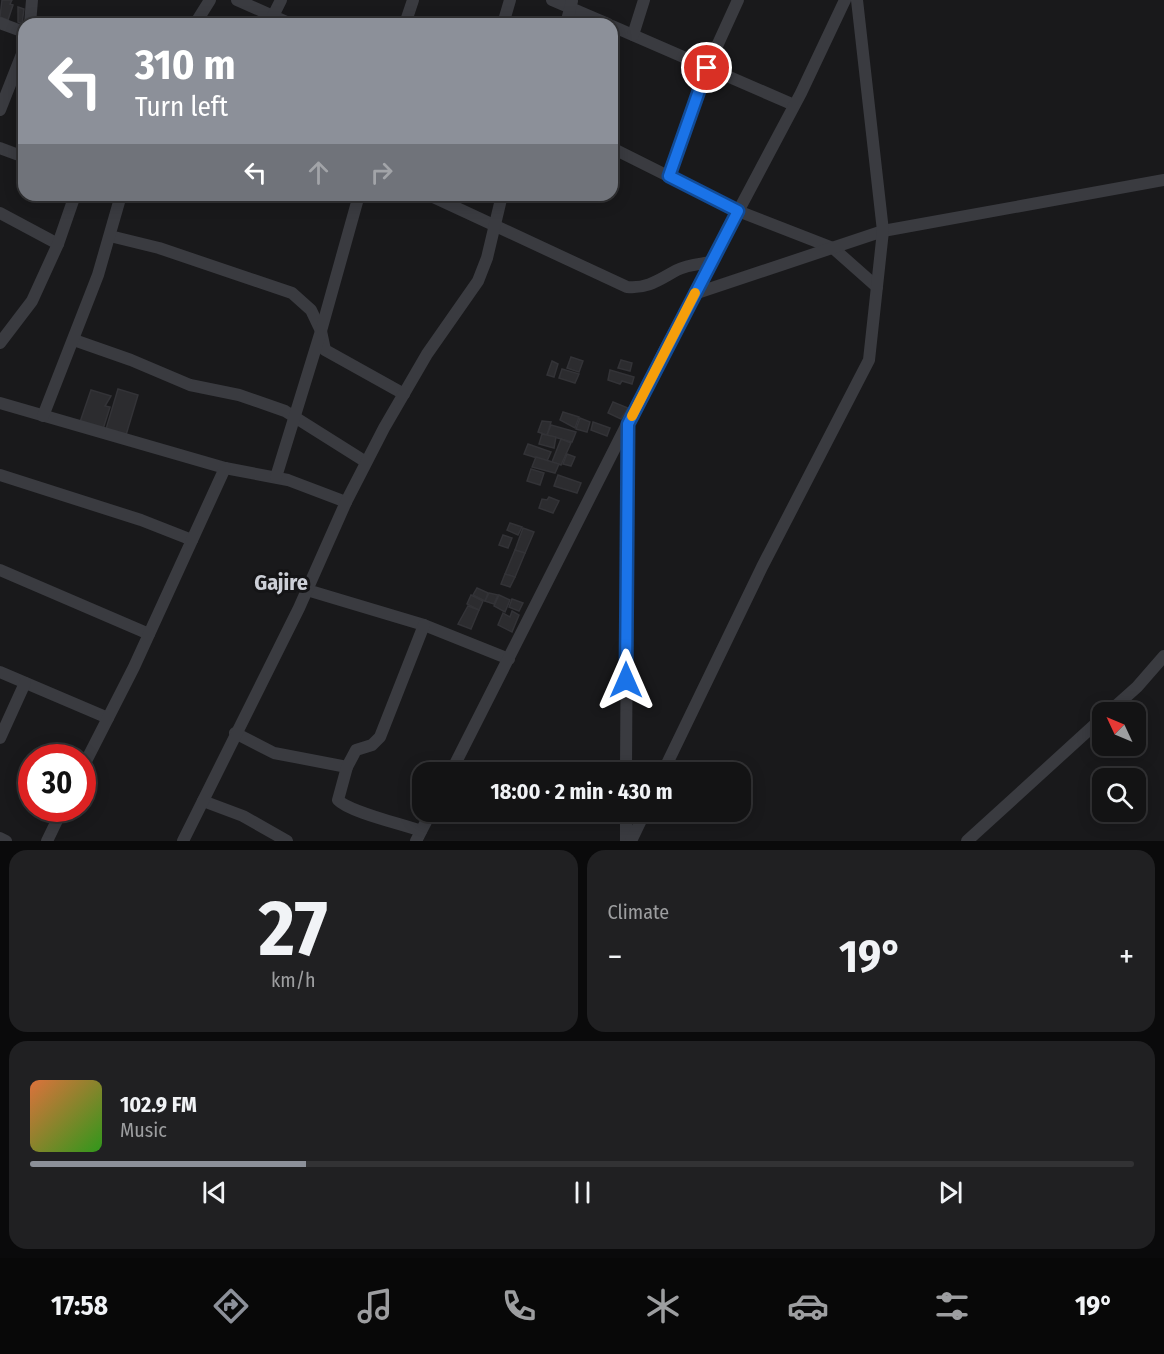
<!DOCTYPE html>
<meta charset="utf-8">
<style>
:root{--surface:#131314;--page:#202022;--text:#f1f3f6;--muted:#9d9ea0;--line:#323234;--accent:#8c9099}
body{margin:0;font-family:"Fira Sans Condensed",sans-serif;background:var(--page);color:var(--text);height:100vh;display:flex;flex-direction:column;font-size:22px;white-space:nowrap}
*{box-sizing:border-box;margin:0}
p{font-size:20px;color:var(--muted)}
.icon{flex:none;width:33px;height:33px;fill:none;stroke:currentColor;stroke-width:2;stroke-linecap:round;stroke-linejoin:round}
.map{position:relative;height:841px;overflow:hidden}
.sheet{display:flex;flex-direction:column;gap:9px;padding:9px;background:#0a0a0b;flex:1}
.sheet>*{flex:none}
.top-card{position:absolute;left:18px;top:18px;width:600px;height:183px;border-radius:18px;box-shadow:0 3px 15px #0003,0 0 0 2px var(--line);background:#8c9099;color:#fff;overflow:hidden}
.needle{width:39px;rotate:314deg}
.controls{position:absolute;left:1092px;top:702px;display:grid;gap:12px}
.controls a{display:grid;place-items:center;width:54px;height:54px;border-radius:12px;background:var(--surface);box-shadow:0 3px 15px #0003,0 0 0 2px var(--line);font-size:30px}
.speed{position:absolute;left:18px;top:744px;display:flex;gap:12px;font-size:30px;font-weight:700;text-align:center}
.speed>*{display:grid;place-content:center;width:78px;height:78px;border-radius:50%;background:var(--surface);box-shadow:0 3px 15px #0003,0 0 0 2px var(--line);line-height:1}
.speed .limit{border:9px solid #d22;background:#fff;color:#111}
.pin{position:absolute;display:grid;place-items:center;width:51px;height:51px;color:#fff;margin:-26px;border:3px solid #fff;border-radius:50%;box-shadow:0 2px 6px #0007}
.me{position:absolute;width:66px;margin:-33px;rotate:0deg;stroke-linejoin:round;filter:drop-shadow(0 0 4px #0008)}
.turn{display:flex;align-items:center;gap:21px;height:126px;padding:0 18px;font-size:27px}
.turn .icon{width:78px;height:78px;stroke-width:2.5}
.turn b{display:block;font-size:42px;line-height:51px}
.lanes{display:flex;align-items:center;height:57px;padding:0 18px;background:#0003;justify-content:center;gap:30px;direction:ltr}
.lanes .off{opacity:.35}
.big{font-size:45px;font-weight:700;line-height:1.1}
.sheet .card{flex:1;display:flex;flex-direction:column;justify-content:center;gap:9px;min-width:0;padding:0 21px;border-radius:18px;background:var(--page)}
.sheet .dial{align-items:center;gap:0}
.dial b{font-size:78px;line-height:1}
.song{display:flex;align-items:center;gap:18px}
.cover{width:72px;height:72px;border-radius:9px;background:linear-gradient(135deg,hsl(20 70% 55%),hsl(110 70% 35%))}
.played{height:6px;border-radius:3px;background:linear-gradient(90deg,var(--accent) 25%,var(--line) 25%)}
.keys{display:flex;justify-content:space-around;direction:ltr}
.heat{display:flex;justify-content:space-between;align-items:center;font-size:33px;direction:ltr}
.sheet .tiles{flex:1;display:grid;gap:9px;grid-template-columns:1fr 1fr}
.card:last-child{grid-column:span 2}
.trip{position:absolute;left:412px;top:762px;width:339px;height:60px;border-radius:18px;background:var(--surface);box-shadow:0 3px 15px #0003,0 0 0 2px var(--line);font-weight:700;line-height:60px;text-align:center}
.menu{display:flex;height:96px;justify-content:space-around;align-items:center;background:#080808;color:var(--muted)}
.menu .icon{width:42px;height:42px}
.menu .active{color:var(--accent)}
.menu b{font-size:27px;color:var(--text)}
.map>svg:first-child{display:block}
</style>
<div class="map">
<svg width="1164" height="841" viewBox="0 0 1164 841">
<rect width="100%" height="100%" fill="#19191b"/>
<g fill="#2c2c2f" stroke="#333337" stroke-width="1.5">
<path d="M 2,0 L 12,0 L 10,4 L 13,5 L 8,20 L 0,17 Z"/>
<path d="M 18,7 L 24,9 L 22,24 L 18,22 Z"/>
<path d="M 571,357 L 583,361 L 579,372 L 567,368 Z"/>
<path d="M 621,360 L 632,363 L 630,371 L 618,368 Z"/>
<path d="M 552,361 L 558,364 L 554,377 L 547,375 Z"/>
<path d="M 562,369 L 579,374 L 575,383 L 559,378 Z"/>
<path d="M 610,370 L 634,377 L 632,384 L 622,381 L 620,384 L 608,380 Z"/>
<path d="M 118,389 L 138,395 L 126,435 L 106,429 Z"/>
<path d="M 91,390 L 111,396 L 105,406 L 110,407 L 103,429 L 80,422 Z"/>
<path d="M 613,402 L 628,408 L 621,419 L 608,413 Z"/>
<path d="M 563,412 L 579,417 L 575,428 L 560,420 Z"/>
<path d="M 580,418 L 590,422 L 587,432 L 576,429 Z"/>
<path d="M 542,421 L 551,422 L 547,435 L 538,432 Z"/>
<path d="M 593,422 L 610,428 L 607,436 L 591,430 Z"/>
<path d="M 551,425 L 576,432 L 572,442 L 547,435 Z"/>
<path d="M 542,434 L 556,437 L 554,448 L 539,444 Z"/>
<path d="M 561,439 L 571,443 L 561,465 L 552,462 Z"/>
<path d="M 528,444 L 551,452 L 547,461 L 524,454 Z"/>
<path d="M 567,454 L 575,457 L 571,466 L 563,464 Z"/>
<path d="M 536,457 L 559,464 L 555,473 L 532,467 Z"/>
<path d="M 531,469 L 544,473 L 540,485 L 527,481 Z"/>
<path d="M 558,475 L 581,483 L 577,493 L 554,486 Z"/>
<path d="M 549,497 L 559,501 L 553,513 L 539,508 L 542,499 L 547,500 Z"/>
<path d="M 510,523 L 522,527 L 518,535 L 507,530 Z"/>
<path d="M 523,528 L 534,532 L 525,553 L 515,550 Z"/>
<path d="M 503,535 L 512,538 L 508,548 L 499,545 Z"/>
<path d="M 515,550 L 525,553 L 515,577 L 505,574 Z"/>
<path d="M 505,574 L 515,577 L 510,587 L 501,584 Z"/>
<path d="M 477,588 L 488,593 L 485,601 L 473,595 Z"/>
<path d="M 489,593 L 498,595 L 494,604 L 485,601 Z"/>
<path d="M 471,595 L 483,601 L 479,610 L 467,604 Z"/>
<path d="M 499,595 L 510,600 L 505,612 L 494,606 Z"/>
<path d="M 512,599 L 523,603 L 519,611 L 509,607 Z"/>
<path d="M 468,606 L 479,610 L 471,629 L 458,624 Z"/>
<path d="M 512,611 L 519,615 L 512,632 L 498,625 L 503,613 L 510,617 Z"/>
</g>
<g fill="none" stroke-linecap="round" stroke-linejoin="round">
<g stroke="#3a3b40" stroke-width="12">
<path d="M 237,0 L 291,24"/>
<path d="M 552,0 L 608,24"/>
<path d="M 273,16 L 281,0"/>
<path d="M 0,23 L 24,32"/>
<path d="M 30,24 L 32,0"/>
<path d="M 195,24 L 210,0"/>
<path d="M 405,24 L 413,0"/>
<path d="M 503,24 L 510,0"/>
<path d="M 566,24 L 572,1"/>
<path d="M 612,26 L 794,105"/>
<path d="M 633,35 L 644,0"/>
<path d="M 0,110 L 24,49"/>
<path d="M 0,148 L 24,157"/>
<path d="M 612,148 L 738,211 L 833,248 L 877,287"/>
<path d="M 669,176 L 707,68 L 738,0"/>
<path d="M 429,195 L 627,287 C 648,289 660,279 677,270 C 687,265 701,264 711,262"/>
<path d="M 0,213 L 58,244"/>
<path d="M 110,236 L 159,248 L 292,293 L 311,310 L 321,331 L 325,350 L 404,394"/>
<path d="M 694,294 L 883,231 L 1164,180"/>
<path d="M 74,340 L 131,360 L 190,385 L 239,395 L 285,411 L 366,462"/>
<path d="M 0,343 L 32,301 L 58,244 L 75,195"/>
<path d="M 0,403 L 225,468 L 288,480 L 346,502"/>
<path d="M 43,416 L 98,275 L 121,195"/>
<path d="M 0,475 L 141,520 L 192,540"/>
<path d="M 276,477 L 321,331 L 359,195"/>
<path d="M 0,570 L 149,634"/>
<path d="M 307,590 L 424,625 L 509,659"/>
<path d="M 0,672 L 108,718"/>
<path d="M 1109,712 L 1137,687 L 1164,656"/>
<path d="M 235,733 L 274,753 L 347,767"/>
<path d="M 0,738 L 25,683"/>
<path d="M 82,769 L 134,667 L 225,468"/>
<path d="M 451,772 L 665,349 L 801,93 L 845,0"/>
<path d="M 626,772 L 628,428"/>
<path d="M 663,772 L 762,567 L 869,360 L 883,231 L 857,0"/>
<path d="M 203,801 L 243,816 L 287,841"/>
<path d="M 421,831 C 402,824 349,812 338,800 L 347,767 L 356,750 L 372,745 L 380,737 L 424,625"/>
<path d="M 0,838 L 6,841"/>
<path d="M 47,841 L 63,808"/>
<path d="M 183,841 L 299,608 L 346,502 L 384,428 L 427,354 L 478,281 L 487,258 L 502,195"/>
<path d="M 416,841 L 431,812"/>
<path d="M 626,841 L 626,812"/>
<path d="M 631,841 L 645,812"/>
<path d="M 967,841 L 1102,718"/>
</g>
</g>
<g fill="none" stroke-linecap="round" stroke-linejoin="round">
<defs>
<path id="route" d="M 626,680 L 628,424 L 738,211 L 669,176 L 707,68"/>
</defs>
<use href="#route" stroke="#114b97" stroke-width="15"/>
<use href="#route" stroke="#1a73e8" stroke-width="10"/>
<path stroke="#f59e0b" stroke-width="10" d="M 632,416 L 695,293"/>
</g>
<g text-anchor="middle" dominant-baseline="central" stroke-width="6" stroke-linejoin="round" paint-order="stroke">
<g font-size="22" font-weight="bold" fill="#cccfd7" stroke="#141416">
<text x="281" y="582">Gajire</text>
</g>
</g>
</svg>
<div class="controls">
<a><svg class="needle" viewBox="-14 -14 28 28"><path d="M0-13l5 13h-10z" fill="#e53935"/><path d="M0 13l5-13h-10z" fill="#9d9ea0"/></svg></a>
<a><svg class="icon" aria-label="search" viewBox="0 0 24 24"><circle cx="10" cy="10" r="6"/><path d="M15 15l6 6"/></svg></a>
</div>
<div class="speed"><div class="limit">30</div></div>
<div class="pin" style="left:707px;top:68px;background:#d93025"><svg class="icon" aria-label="arrive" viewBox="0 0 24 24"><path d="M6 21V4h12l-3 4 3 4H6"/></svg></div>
<svg class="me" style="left:626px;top:680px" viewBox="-20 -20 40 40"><path d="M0-17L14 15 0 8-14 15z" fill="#1a73e8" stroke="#fff" stroke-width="4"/></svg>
<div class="trip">18:00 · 2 min · 430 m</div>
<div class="top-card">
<div class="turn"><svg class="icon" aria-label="left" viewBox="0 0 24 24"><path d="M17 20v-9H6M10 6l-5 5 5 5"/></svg><div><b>310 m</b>Turn left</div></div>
<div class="lanes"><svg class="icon" aria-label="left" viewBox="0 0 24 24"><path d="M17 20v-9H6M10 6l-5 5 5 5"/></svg><svg class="icon off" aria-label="ahead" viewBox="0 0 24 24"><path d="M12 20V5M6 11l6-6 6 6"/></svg><svg class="icon off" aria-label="right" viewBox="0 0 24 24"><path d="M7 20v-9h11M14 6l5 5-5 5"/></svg></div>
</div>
</div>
<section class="sheet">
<div class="tiles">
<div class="card dial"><b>27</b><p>km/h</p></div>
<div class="card"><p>Climate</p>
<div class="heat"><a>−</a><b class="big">19°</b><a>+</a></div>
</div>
<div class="card">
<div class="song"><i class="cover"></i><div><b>102.9 FM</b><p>Music</p></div></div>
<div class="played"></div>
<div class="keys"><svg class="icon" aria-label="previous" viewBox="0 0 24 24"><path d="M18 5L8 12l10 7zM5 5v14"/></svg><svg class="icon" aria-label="pause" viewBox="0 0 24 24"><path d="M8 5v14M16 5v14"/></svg><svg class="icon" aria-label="next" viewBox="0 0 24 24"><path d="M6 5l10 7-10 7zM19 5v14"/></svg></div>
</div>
</div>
</section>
<nav class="menu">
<b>17:58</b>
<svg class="icon active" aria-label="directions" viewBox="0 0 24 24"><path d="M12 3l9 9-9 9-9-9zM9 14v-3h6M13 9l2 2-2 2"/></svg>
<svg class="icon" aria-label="music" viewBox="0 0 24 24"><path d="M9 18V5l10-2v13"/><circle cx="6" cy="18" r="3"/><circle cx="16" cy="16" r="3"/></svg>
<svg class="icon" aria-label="phone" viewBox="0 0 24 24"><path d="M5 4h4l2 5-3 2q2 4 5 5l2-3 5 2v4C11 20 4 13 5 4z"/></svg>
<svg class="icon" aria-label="climate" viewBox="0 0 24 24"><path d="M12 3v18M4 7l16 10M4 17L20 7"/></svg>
<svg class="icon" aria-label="car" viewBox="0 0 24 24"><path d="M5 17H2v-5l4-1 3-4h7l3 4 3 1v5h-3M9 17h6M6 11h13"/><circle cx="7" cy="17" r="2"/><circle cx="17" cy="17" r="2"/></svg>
<svg class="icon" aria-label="filters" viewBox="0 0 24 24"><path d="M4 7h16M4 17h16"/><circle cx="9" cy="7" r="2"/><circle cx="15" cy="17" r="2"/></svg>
<b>19°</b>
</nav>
